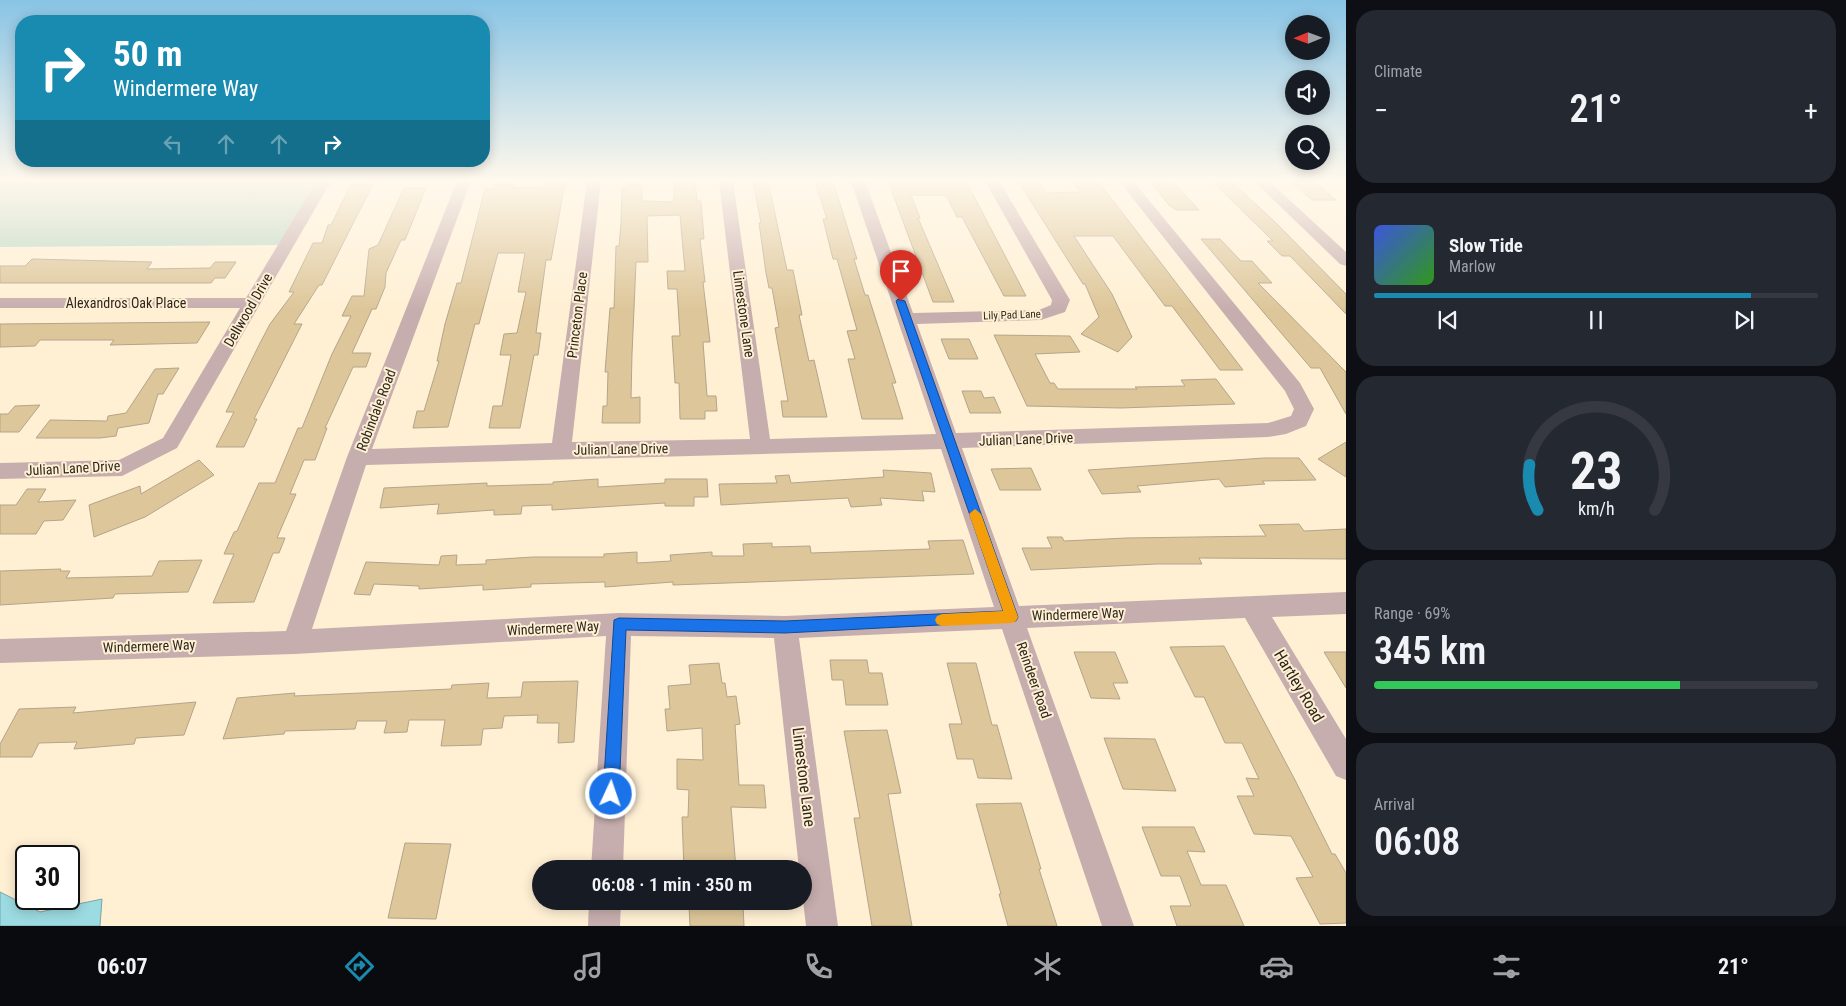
<!DOCTYPE html>
<meta charset="utf-8">
<style>
:root{--surface:#171b24;--page:#242831;--text:#f1f3f6;--muted:#9ea1a6;--line:#363941;--accent:#1a8bb0}
body{margin:0;font-family:"Roboto Condensed",sans-serif;background:var(--page);color:var(--text);height:100vh;display:flex;flex-direction:column;font-size:19px;white-space:nowrap}
*{box-sizing:border-box;margin:0}
p{font-size:16px;color:var(--muted)}
.icon{flex:none;width:28px;height:28px;fill:none;stroke:currentColor;stroke-width:2;stroke-linecap:round;stroke-linejoin:round}
.map{position:relative;flex:1;overflow:hidden}
.side{display:flex;flex-direction:column;gap:10px;padding:10px;background:#0d0f14;width:500px}
.side>*{flex:none}
.guide{position:absolute;left:15px;top:15px;width:475px;height:152px;border-radius:20px;box-shadow:0 2px 12px #0003;background:#1a8bb0;color:#fff;overflow:hidden}
.needle{width:32px;rotate:269deg}
.controls{position:absolute;left:1285px;top:15px;display:grid;gap:10px}
.controls a{display:grid;place-items:center;width:45px;height:45px;border-radius:50%;background:var(--surface);box-shadow:0 2px 12px #0003;font-size:25px}
.speed{position:absolute;left:15px;top:845px;display:flex;gap:10px;font-size:25px;font-weight:700;text-align:center}
.speed>*{display:grid;place-content:center;width:65px;height:65px;border-radius:50%;background:var(--surface);box-shadow:0 2px 12px #0003;line-height:1}
.speed .limit{border:2px solid #111;border-radius:8px;background:#fff;color:#111}
.pin{position:absolute;display:grid;place-items:center;width:42px;height:42px;color:#fff;margin:-51px -21px;border-radius:50% 50% 50% 0;rotate:-45deg;box-shadow:0 0 5px #0007}
.pin .icon{rotate:45deg}
.me{position:absolute;width:55px;margin:-28px;rotate:3deg;stroke-linejoin:round;filter:drop-shadow(0 0 4px #0008)}
.turn{display:flex;align-items:center;gap:18px;height:105px;padding:0 15px;font-size:22px}
.turn .icon{width:65px;height:65px;stroke-width:2.5}
.turn b{display:block;font-size:35px;line-height:42px}
.lanes{display:flex;align-items:center;height:48px;padding:0 15px;background:#0003;justify-content:center;gap:25px;direction:ltr}
.lanes .off{opacity:.35}
.big{font-size:38px;font-weight:600;line-height:1.1}
.side .card{flex:1;display:flex;flex-direction:column;justify-content:center;gap:8px;min-width:0;padding:0 18px;border-radius:20px;background:var(--page)}
.side .dial{align-items:center;gap:0}
.dial svg{height:130px;overflow:visible;fill:none;stroke:var(--line);stroke-width:7;stroke-linecap:round;text-anchor:middle}
.dial text{fill:var(--text);stroke:none}
.song{display:flex;align-items:center;gap:15px}
.cover{width:60px;height:60px;border-radius:8px;background:linear-gradient(135deg,hsl(230 70% 55%),hsl(110 70% 35%))}
.played{height:5px;border-radius:2px;background:linear-gradient(90deg,var(--accent) 85%,var(--line) 85%)}
.keys{display:flex;justify-content:space-around;direction:ltr}
.heat{display:flex;justify-content:space-between;align-items:center;font-size:28px;direction:ltr}
.charge{height:8px;border-radius:4px;background:linear-gradient(90deg,#34c759 69%,var(--line) 0)}
.trip{position:absolute;left:532px;top:860px;width:280px;height:50px;border-radius:25px;background:var(--surface);box-shadow:0 2px 12px #0003;font-weight:600;line-height:50px;text-align:center}
.menu{display:flex;height:80px;justify-content:space-around;align-items:center;background:#090b0e;color:var(--muted)}
.menu .icon{width:35px;height:35px}
.menu .on{color:var(--accent)}
.menu b{font-size:22px;color:var(--text)}
main{display:flex;flex:1;min-height:0}
.map>svg:first-child{display:block}
</style>
<main>
<div class="map">
<svg width="1346" height="926" viewBox="0 0 1346 926">
<rect width="100%" height="100%" fill="#fff0d4"/>
<path fill="#bad7c4" d="M 0,181 L 322,181 L 316,184 L 278,245 L 0,247 Z"/>
<path fill="#9cdbe1" stroke="#7ba5a6" d="M 0,892 L 40,912 L 102,899 L 100,926 L 0,926 Z"/>
<g fill="#ddc699" stroke="#b3a58b">
<path d="M 674,181 L 695,181 L 697,201 L 701,201 L 704,239 L 700,239 L 705,282 L 703,282 L 710,342 L 703,342 L 707,396 L 716,396 L 717,411 L 705,411 L 705,419 L 680,419 L 679,383 L 675,383 L 672,336 L 680,336 L 677,289 L 668,289 L 667,271 L 685,271 L 680,215 L 647,216 L 648,262 L 636,262 L 632,354 L 631,398 L 640,397 L 640,423 L 602,423 L 603,406 L 607,406 L 608,372 L 605,372 L 610,308 L 614,308 L 616,246 L 619,246 L 621,223 L 622,188 L 627,188 L 627,184 L 642,184 L 642,201 L 674,202 Z"/>
<path d="M 753,181 L 768,181 L 787,270 L 793,270 L 802,315 L 799,315 L 809,361 L 814,360 L 827,417 L 783,417 L 781,401 L 788,401 L 775,328 L 779,327 L 772,288 L 769,288 L 766,273 L 759,223 L 761,223 Z"/>
<path d="M 815,181 L 833,181 L 857,259 L 854,259 L 865,295 L 868,295 L 896,383 L 892,383 L 903,419 L 862,419 L 848,359 L 855,359 L 847,331 L 857,330 L 837,259 L 833,259 L 823,219 L 827,219 Z"/>
<path d="M 888,181 L 966,181 L 1026,296 L 1004,296 L 962,217 L 957,217 L 946,195 L 911,195 L 920,218 L 918,218 L 954,302 L 933,302 Z"/>
<path d="M 1018,181 L 1038,181 L 1046,193 L 1081,192 L 1072,181 L 1098,181 L 1243,370 L 1220,370 L 1172,306 L 1165,306 L 1113,236 L 1074,236 L 1112,294 L 1132,337 L 1118,352 L 1081,334 L 1099,317 L 1085,284 L 1083,284 Z"/>
<path d="M 1150,181 L 1169,181 L 1174,186 L 1177,186 L 1199,210 L 1176,210 L 1169,205 Z"/>
<path d="M 1212,181 L 1231,181 L 1276,223 L 1346,294 L 1346,314 L 1290,256 L 1282,256 L 1267,241 L 1273,241 Z"/>
<path d="M 1290,181 L 1314,181 L 1336,200 L 1312,200 Z"/>
<path d="M 545,183 L 565,183 L 551,260 L 546,260 L 536,333 L 541,333 L 538,355 L 534,355 L 520,428 L 489,428 L 493,406 L 502,406 L 511,355 L 500,355 L 504,334 L 517,333 L 526,292 L 518,292 L 525,253 L 498,253 L 479,324 L 475,324 L 448,427 L 413,428 L 417,411 L 424,411 L 439,361 L 437,361 L 445,324 L 457,283 L 461,283 L 485,189 L 495,188 L 496,184 L 514,184 L 513,188 L 544,187 Z"/>
<path d="M 351,184 L 373,184 L 322,285 L 319,285 L 294,324 L 302,324 L 254,419 L 257,419 L 244,447 L 216,447 L 234,412 L 226,412 L 259,345 L 270,324 L 294,292 L 289,292 L 313,243 L 322,243 L 328,225 L 331,225 Z"/>
<path d="M 404,188 L 426,188 L 405,240 L 401,240 L 386,273 L 385,287 L 376,309 L 372,309 L 352,353 L 371,353 L 366,367 L 353,367 L 325,428 L 327,428 L 315,460 L 304,460 L 290,494 L 296,494 L 277,538 L 285,538 L 279,553 L 273,553 L 254,602 L 213,603 L 234,554 L 224,554 L 234,532 L 237,531 L 259,483 L 275,483 L 298,428 L 302,428 L 332,354 L 351,316 L 342,316 L 352,296 L 364,296 L 369,249 L 378,245 Z"/>
<path d="M 1201,239 L 1220,239 L 1241,261 L 1252,261 L 1272,283 L 1258,283 L 1346,372 L 1346,414 L 1320,368 L 1311,368 Z"/>
<path d="M 32,259 L 152,262 L 147,269 L 210,268 L 215,262 L 236,262 L 225,278 L 215,278 L 211,283 L 0,283 L 0,266 L 25,266 Z"/>
<path d="M 210,322 L 197,343 L 110,345 L 114,340 L 40,340 L 35,346 L 0,347 L 0,324 Z"/>
<path d="M 994,335 L 1070,336 L 1080,352 L 1035,354 L 1050,383 L 1054,383 L 1058,389 L 1137,389 L 1135,387 L 1185,386 L 1181,380 L 1216,379 L 1235,404 L 1121,408 L 1027,406 Z"/>
<path d="M 941,339 L 969,339 L 978,359 L 949,359 Z"/>
<path d="M 179,368 L 163,394 L 158,394 L 149,423 L 118,428 L 116,436 L 100,438 L 36,438 L 50,420 L 107,421 L 108,416 L 126,413 L 155,369 Z"/>
<path d="M 962,391 L 981,391 L 984,398 L 994,397 L 1001,413 L 970,413 Z"/>
<path d="M 40,405 L 19,432 L 0,432 L 0,414 L 8,414 L 15,406 Z"/>
<path d="M 1346,442 L 1346,477 L 1318,459 Z"/>
<path d="M 1264,458 L 1299,458 L 1316,480 L 1262,481 L 1265,484 L 1225,487 L 1219,479 L 1137,486 L 1141,492 L 1102,494 L 1088,470 Z"/>
<path d="M 199,460 L 214,475 L 145,517 L 94,537 L 89,505 L 140,486 L 141,494 Z"/>
<path d="M 1031,468 L 1041,490 L 1000,490 L 991,469 Z"/>
<path d="M 883,470 L 931,473 L 935,492 L 922,491 L 924,501 L 880,498 L 882,505 L 851,507 L 848,498 L 721,505 L 719,484 L 777,483 L 775,476 L 789,475 L 791,483 L 884,477 Z"/>
<path d="M 598,479 L 598,487 L 665,483 L 665,479 L 707,479 L 708,497 L 694,497 L 694,506 L 665,506 L 665,503 L 552,510 L 552,505 L 522,506 L 521,514 L 494,515 L 494,510 L 437,514 L 439,504 L 380,508 L 384,488 L 487,483 L 487,486 L 553,484 L 553,482 Z"/>
<path d="M 27,489 L 46,489 L 38,502 L 76,500 L 63,520 L 44,521 L 36,534 L 0,534 L 0,505 L 16,505 Z"/>
<path d="M 1299,524 L 1304,531 L 1346,529 L 1346,559 L 1199,558 L 1202,564 L 1157,564 L 1031,570 L 1022,548 L 1052,548 L 1047,537 L 1062,537 L 1064,541 L 1126,538 L 1266,536 L 1259,525 Z"/>
<path d="M 963,540 L 974,574 L 673,585 L 673,582 L 605,587 L 605,582 L 531,584 L 531,587 L 483,590 L 483,585 L 419,589 L 419,586 L 374,584 L 370,595 L 354,594 L 366,562 L 439,565 L 441,556 L 457,555 L 456,565 L 486,564 L 486,560 L 533,557 L 604,557 L 604,554 L 637,552 L 637,563 L 671,561 L 670,555 L 712,552 L 712,556 L 744,556 L 743,544 L 772,543 L 772,547 L 810,546 L 811,553 L 930,549 L 928,541 Z"/>
<path d="M 202,560 L 188,592 L 115,594 L 113,598 L 0,605 L 0,571 L 61,569 L 60,571 L 70,571 L 66,578 L 152,576 L 159,561 Z"/>
<path d="M 1224,646 L 1295,780 L 1332,854 L 1335,854 L 1346,873 L 1346,923 L 1320,924 L 1296,878 L 1313,877 L 1291,836 L 1254,834 L 1237,796 L 1254,796 L 1246,778 L 1259,779 L 1242,743 L 1225,743 L 1204,697 L 1195,697 L 1170,647 Z"/>
<path d="M 1074,652 L 1115,652 L 1128,683 L 1113,683 L 1120,699 L 1091,698 Z"/>
<path d="M 1324,652 L 1346,652 L 1346,688 Z"/>
<path d="M 830,660 L 867,660 L 869,673 L 882,673 L 888,705 L 846,705 L 843,680 L 832,680 Z"/>
<path d="M 719,663 L 722,683 L 725,683 L 727,697 L 736,696 L 740,724 L 735,725 L 739,785 L 764,785 L 766,808 L 731,807 L 736,869 L 684,869 L 682,817 L 688,817 L 689,790 L 677,789 L 677,759 L 703,760 L 702,728 L 667,731 L 665,709 L 670,709 L 668,686 L 691,684 L 689,665 Z"/>
<path d="M 947,663 L 976,663 L 992,725 L 997,725 L 1012,779 L 978,778 L 973,759 L 957,759 L 949,724 L 962,724 Z"/>
<path d="M 578,681 L 574,742 L 558,743 L 559,723 L 537,723 L 538,715 L 504,716 L 502,728 L 483,729 L 481,745 L 441,746 L 445,720 L 409,720 L 407,732 L 384,733 L 387,721 L 357,721 L 355,729 L 285,731 L 284,734 L 223,739 L 237,698 L 295,693 L 294,696 L 451,689 L 452,685 L 489,683 L 487,698 L 521,697 L 523,682 Z"/>
<path d="M 196,702 L 184,735 L 136,738 L 134,744 L 74,749 L 77,742 L 39,743 L 32,757 L 0,757 L 0,744 L 19,709 L 76,707 L 73,713 Z"/>
<path d="M 887,730 L 901,793 L 888,794 L 912,926 L 872,926 L 854,818 L 860,818 L 844,731 Z"/>
<path d="M 1104,738 L 1155,739 L 1176,791 L 1123,789 Z"/>
<path d="M 1021,803 L 1041,869 L 1039,869 L 1057,926 L 1008,926 L 999,894 L 1001,894 L 976,804 Z"/>
<path d="M 1142,827 L 1194,827 L 1205,852 L 1187,851 L 1201,885 L 1226,885 L 1244,926 L 1177,926 L 1170,906 L 1191,906 L 1180,876 L 1161,876 Z"/>
<path d="M 405,843 L 451,844 L 436,919 L 388,918 Z"/>
<path d="M 743,905 L 744,926 L 690,926 L 689,906 Z"/>
</g>
<g fill="none" stroke-linecap="round" stroke-linejoin="round">
<g fill="#c7aeae" fill-rule="evenodd">
<path d="M 319,181 L 336,181 L 327,188 L 177,448 L 122,476 L 0,479 L 0,463 L 119,460 L 163,438 L 240,308 L 0,308 L 0,298 L 246,298 L 314,185 Z"/>
<path d="M 457,181 L 471,181 L 372,449 L 552,443 L 587,181 L 601,181 L 572,442 L 750,439 L 719,181 L 733,181 L 770,439 L 936,434 L 851,181 L 865,181 L 913,313 L 1039,310 L 1051,305 L 1052,300 L 985,181 L 999,181 L 1070,300 L 1065,312 L 1041,320 L 917,324 L 956,433 L 1268,423 L 1291,416 L 1294,409 L 1285,391 L 1119,181 L 1133,181 L 1300,383 L 1314,409 L 1306,426 L 1286,434 L 1268,437 L 962,448 L 1019,606 L 1346,592 L 1346,614 L 1272,617 L 1346,739 L 1346,780 L 1336,776 L 1245,618 L 1027,628 L 1134,926 L 1102,926 L 1002,629 L 799,638 L 838,926 L 806,926 L 803,901 L 804,869 L 799,869 L 774,638 L 631,636 L 623,869 L 591,869 L 606,636 L 295,654 L 0,663 L 0,639 L 286,631 L 347,457 ZM 941,449 L 994,607 L 785,616 L 619,613 L 312,629 L 366,465 Z"/>
<path d="M 1254,181 L 1269,181 L 1346,252 L 1346,266 L 1340,264 Z"/>
<path d="M 589,901 L 621,901 L 620,926 L 588,926 Z"/>
</g>
</g>
<linearGradient id="sky" x2="0" y2="1"><stop stop-color="#89c4e5"/><stop offset="0.58" stop-color="#fff8ec"/><stop offset="1" stop-color="#fff8ec" stop-opacity="0"/></linearGradient>
<rect width="1346" height="310" fill="url(#sky)"/>
<path fill="#1a73e8" stroke="#114b97" d="M 898,299 L 905,301 L 1018,617 L 1016,621 L 785,633 L 626,630 L 619,794 L 616,799 L 611,801 L 605,799 L 603,794 L 614,620 L 619,618 L 785,621 L 1003,611 L 896,301 Z"/>
<path fill="#f59e0b" d="M 975,509 L 981,514 L 1018,617 L 1016,621 L 1012,623 L 942,626 L 937,624 L 935,620 L 937,616 L 942,614 L 1003,611 L 969,514 Z"/>
<g text-anchor="middle" dominant-baseline="central" stroke-width="4" stroke-linejoin="round" paint-order="stroke">
<g font-size="11" fill="#2d271d" stroke="#fff0d4">
<text transform="translate(1012 315) rotate(-2)">Lily Pad Lane</text>
</g>
<g font-size="14" fill="#2d271d" stroke="#fff0d4">
<text x="126" y="303">Alexandros Oak Place</text>
<text transform="translate(248 310) rotate(-60)">Dellwood Drive</text>
<text transform="translate(744 314) rotate(82)">Limestone Lane</text>
<text transform="translate(577 315) rotate(-83)">Princeton Place</text>
<text transform="translate(376 410) rotate(-69)">Robindale Road</text>
<text transform="translate(1026 439) rotate(-2)">Julian Lane Drive</text>
<text transform="translate(621 449) rotate(-1)">Julian Lane Drive</text>
<text transform="translate(73 468) rotate(-3)">Julian Lane Drive</text>
<text transform="translate(1078 614) rotate(-2)">Windermere Way</text>
<text transform="translate(553 628) rotate(-3)">Windermere Way</text>
<text transform="translate(149 646) rotate(-2)">Windermere Way</text>
<text transform="translate(1034 680) rotate(71)">Reindeer Road</text>
</g>
<g font-size="16" fill="#2d271d" stroke="#fff0d4">
<text transform="translate(1299 686) rotate(59)">Hartley Road</text>
<text transform="translate(804 777) rotate(83)">Limestone Lane</text>
</g>
</g>
</svg>
<div class="controls">
<a><svg class="needle" viewBox="-14 -14 28 28"><path d="M0-13l5 13h-10z" fill="#e53935"/><path d="M0 13l5-13h-10z" fill="#9ea1a6"/></svg></a>
<a><svg class="icon" aria-label="sound" viewBox="0 0 24 24"><path d="M4 9h4l5-4v14l-5-4H4zM17 9q2 3 0 6"/></svg></a>
<a><svg class="icon" aria-label="search" viewBox="0 0 24 24"><circle cx="10" cy="10" r="6"/><path d="M15 15l6 6"/></svg></a>
</div>
<div class="speed"><div class="limit">30</div></div>
<div class="pin" style="left:901px;top:301px;background:#d93025"><svg class="icon" aria-label="arrive" viewBox="0 0 24 24"><path d="M6 21V4h12l-3 4 3 4H6"/></svg></div>
<svg class="me" style="left:611px;top:794px" viewBox="-20 -20 40 40"><circle r="17" fill="#1a73e8" stroke="#fff" stroke-width="3"/><path d="M0-11L8 9 0 5-8 9z" fill="#fff"/></svg>
<div class="trip">06:08 · 1 min · 350 m</div>
<div class="guide">
<div class="turn"><svg class="icon" aria-label="right" viewBox="0 0 24 24"><path d="M7 20v-9h11M14 6l5 5-5 5"/></svg><div><b>50 m</b>Windermere Way</div></div>
<div class="lanes"><svg class="icon off" aria-label="left" viewBox="0 0 24 24"><path d="M17 20v-9H6M10 6l-5 5 5 5"/></svg><svg class="icon off" aria-label="ahead" viewBox="0 0 24 24"><path d="M12 20V5M6 11l6-6 6 6"/></svg><svg class="icon off" aria-label="ahead" viewBox="0 0 24 24"><path d="M12 20V5M6 11l6-6 6 6"/></svg><svg class="icon" aria-label="right" viewBox="0 0 24 24"><path d="M7 20v-9h11M14 6l5 5-5 5"/></svg></div>
</div>
</div>
<section class="side">
<div class="card"><p>Climate</p>
<div class="heat"><a>−</a><b class="big">21°</b><a>+</a></div>
</div>
<div class="card">
<div class="song"><i class="cover"></i><div><b>Slow Tide</b><p>Marlow</p></div></div>
<div class="played"></div>
<div class="keys"><svg class="icon" aria-label="previous" viewBox="0 0 24 24"><path d="M18 5L8 12l10 7zM5 5v14"/></svg><svg class="icon" aria-label="pause" viewBox="0 0 24 24"><path d="M8 5v14M16 5v14"/></svg><svg class="icon" aria-label="next" viewBox="0 0 24 24"><path d="M6 5l10 7-10 7zM19 5v14"/></svg></div>
</div>
<div class="card dial"><svg viewBox="0 0 100 80">
<path d="M14 69A42 42 0 1 1 86 69"/>
<path d="M14 69A42 42 0 0 1 9 41" stroke="#1a8bb0"/>
<text x="50" y="56" font-size="32" font-weight="700">23</text>
<text x="50" y="72" font-size="11">km/h</text>
</svg></div>
<div class="card"><p>Range · 69%</p><b class="big">345 km</b><div class="charge"></div></div>
<div class="card"><p>Arrival</p><b class="big">06:08</b></div>
</section>
</main>
<nav class="menu">
<b>06:07</b>
<svg class="icon on" aria-label="directions" viewBox="0 0 24 24"><path d="M12 3l9 9-9 9-9-9zM9 14v-3h6M13 9l2 2-2 2"/></svg>
<svg class="icon" aria-label="music" viewBox="0 0 24 24"><path d="M9 18V5l10-2v13"/><circle cx="6" cy="18" r="3"/><circle cx="16" cy="16" r="3"/></svg>
<svg class="icon" aria-label="phone" viewBox="0 0 24 24"><path d="M5 4h4l2 5-3 2q2 4 5 5l2-3 5 2v4C11 20 4 13 5 4z"/></svg>
<svg class="icon" aria-label="climate" viewBox="0 0 24 24"><path d="M12 3v18M4 7l16 10M4 17L20 7"/></svg>
<svg class="icon" aria-label="car" viewBox="0 0 24 24"><path d="M5 17H2v-5l4-1 3-4h7l3 4 3 1v5h-3M9 17h6M6 11h13"/><circle cx="7" cy="17" r="2"/><circle cx="17" cy="17" r="2"/></svg>
<svg class="icon" aria-label="filters" viewBox="0 0 24 24"><path d="M4 7h16M4 17h16"/><circle cx="9" cy="7" r="2"/><circle cx="15" cy="17" r="2"/></svg>
<b>21°</b>
</nav>
